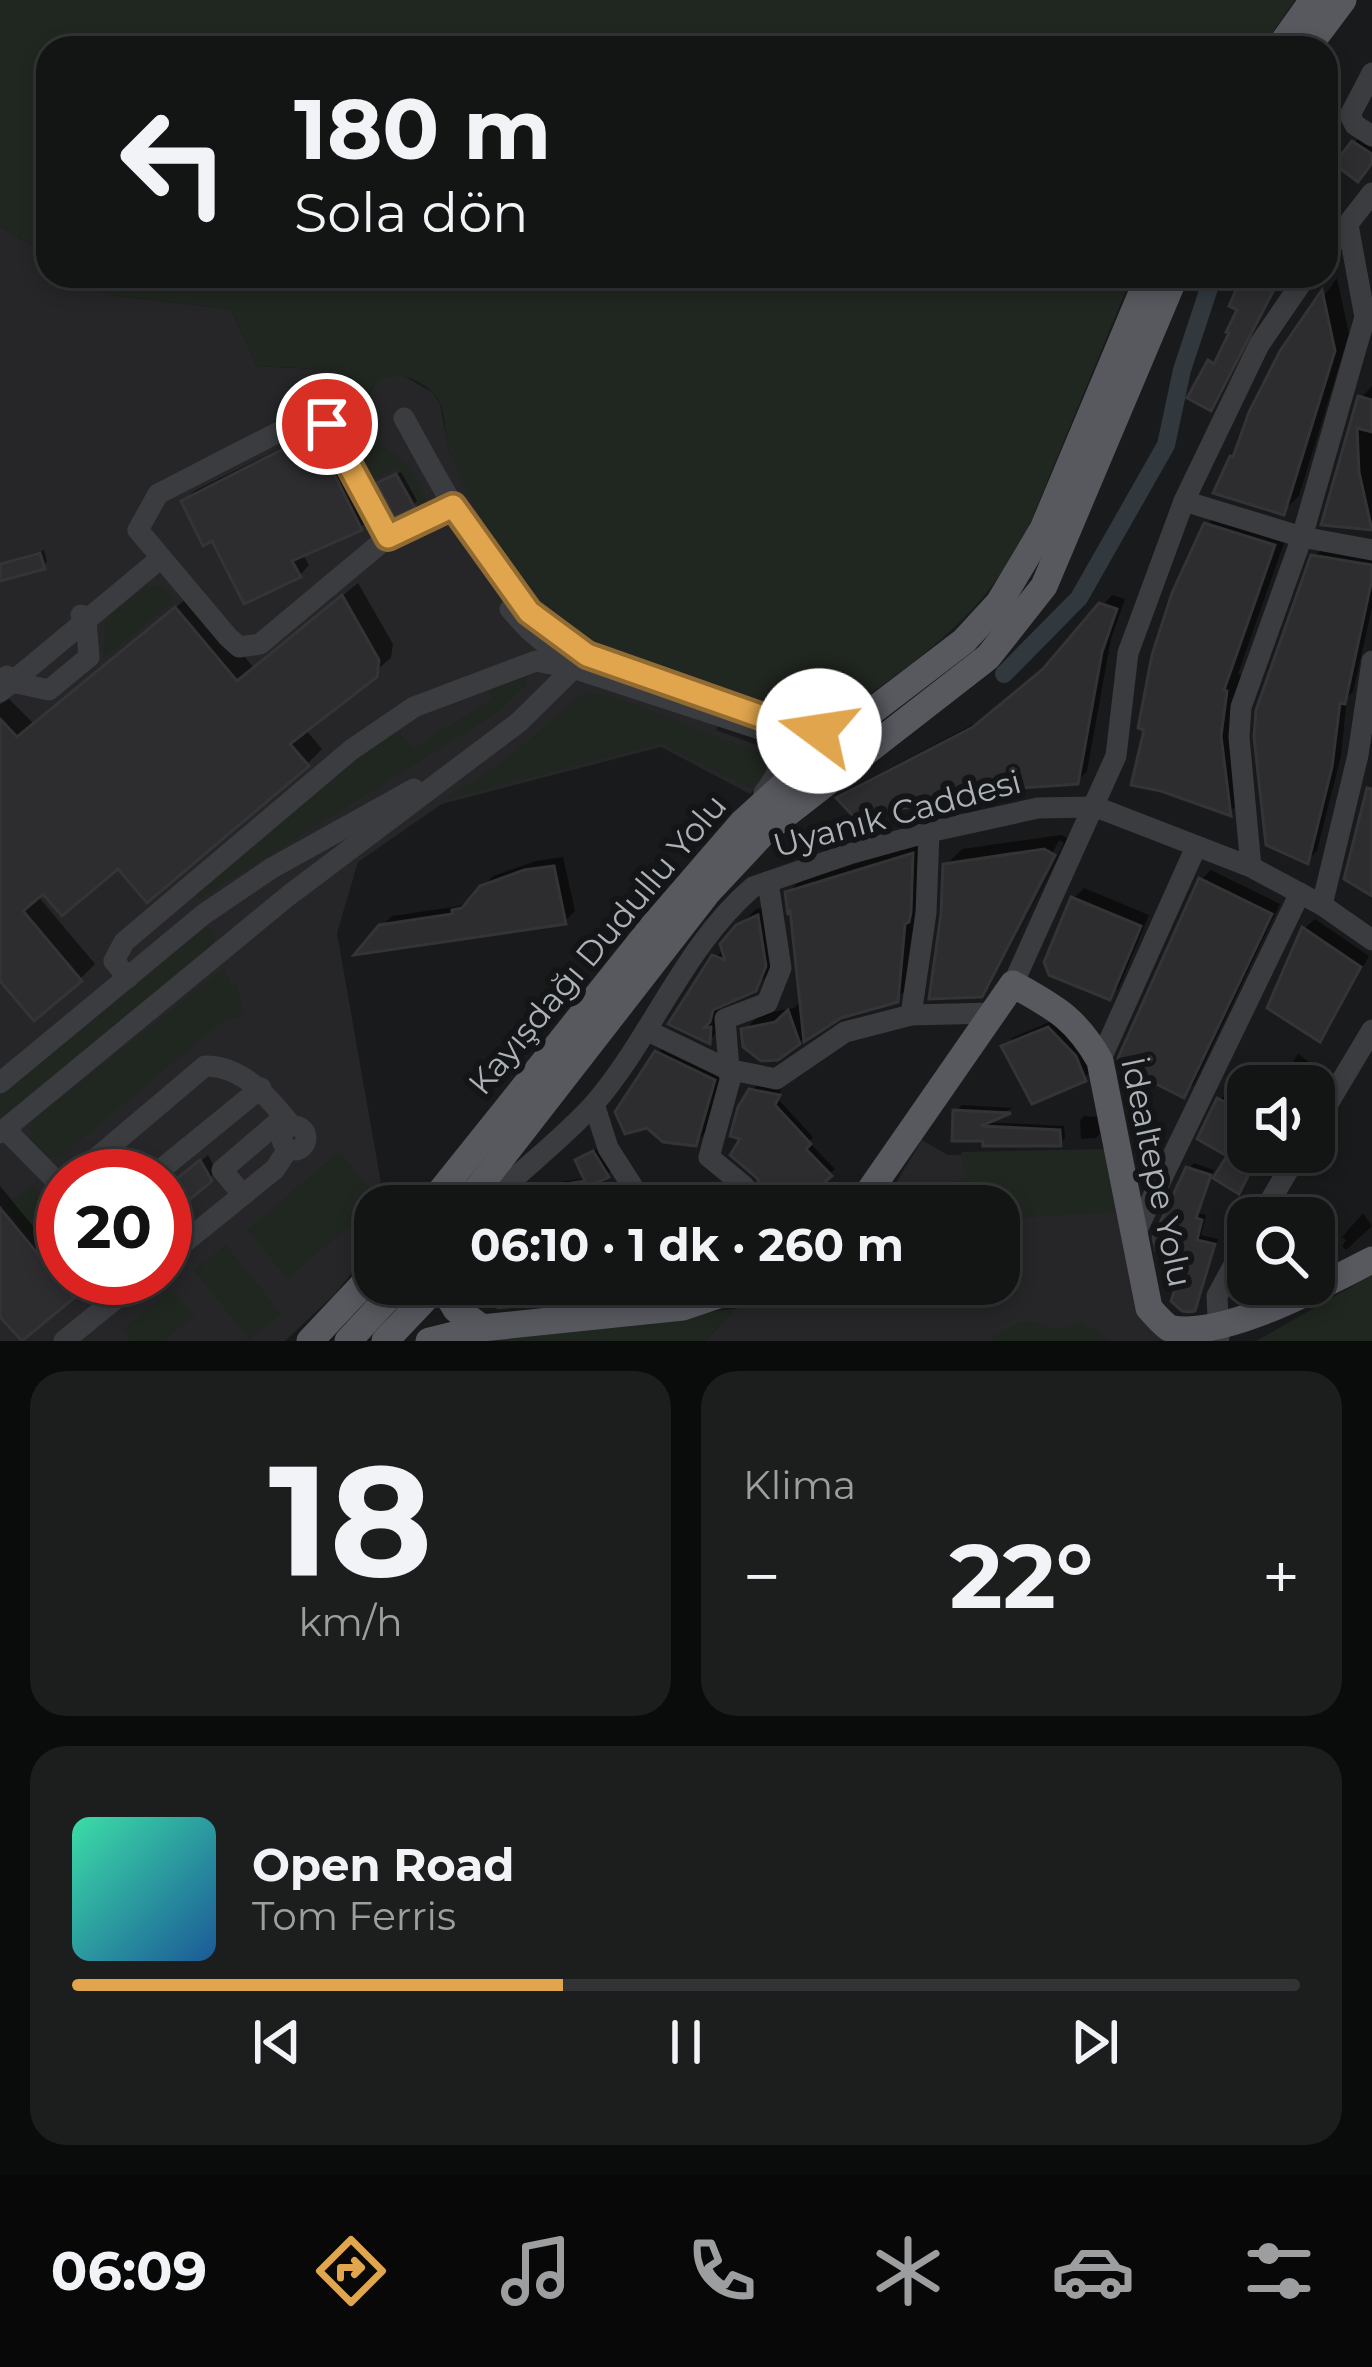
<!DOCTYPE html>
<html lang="tr">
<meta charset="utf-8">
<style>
:root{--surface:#131414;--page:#1c1d1d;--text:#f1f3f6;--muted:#9d9ea0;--line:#323334;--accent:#e0a54d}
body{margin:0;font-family:Montserrat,sans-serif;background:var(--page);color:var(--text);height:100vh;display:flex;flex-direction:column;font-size:45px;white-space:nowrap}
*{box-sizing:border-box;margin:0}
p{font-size:39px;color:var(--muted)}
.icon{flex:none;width:66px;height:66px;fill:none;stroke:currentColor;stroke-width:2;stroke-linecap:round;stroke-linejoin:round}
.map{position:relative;height:1341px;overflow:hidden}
.details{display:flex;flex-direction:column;gap:30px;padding:30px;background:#0a0b0b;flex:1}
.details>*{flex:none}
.guide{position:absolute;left:36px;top:36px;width:1302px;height:252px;border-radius:36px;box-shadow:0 6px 18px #0003,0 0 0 3px var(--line);background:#131414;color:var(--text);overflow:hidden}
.tools{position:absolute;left:1227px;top:1065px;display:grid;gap:24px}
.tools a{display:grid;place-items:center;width:108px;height:108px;border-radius:24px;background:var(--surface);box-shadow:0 6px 18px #0003,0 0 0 3px var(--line);font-size:60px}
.speed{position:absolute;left:36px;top:1149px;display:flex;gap:24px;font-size:60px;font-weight:700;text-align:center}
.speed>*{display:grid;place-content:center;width:156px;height:156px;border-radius:50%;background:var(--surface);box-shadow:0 6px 18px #0003,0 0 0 3px var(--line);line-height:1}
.speed .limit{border:18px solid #d22;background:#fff;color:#111}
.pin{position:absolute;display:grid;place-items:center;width:102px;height:102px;color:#fff;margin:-51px;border:6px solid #fff;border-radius:50%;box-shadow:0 3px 12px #0007}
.me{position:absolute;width:132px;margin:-66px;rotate:284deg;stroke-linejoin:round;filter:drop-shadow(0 0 9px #0008)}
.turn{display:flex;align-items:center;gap:42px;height:252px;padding:0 60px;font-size:54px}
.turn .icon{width:156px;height:156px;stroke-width:2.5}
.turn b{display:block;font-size:84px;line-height:102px}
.big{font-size:90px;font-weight:700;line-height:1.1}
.details .tile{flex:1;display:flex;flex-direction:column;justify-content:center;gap:18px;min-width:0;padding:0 42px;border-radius:36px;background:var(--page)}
.details .dial{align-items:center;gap:0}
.dial b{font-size:156px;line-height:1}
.song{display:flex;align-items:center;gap:36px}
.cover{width:144px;height:144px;border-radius:18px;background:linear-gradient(135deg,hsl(160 70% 55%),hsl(210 70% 35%))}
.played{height:12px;border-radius:6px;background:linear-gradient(90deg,var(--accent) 40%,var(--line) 40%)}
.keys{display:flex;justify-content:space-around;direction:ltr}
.heat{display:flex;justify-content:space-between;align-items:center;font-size:66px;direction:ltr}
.details .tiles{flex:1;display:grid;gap:30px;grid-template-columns:1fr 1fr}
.tile:last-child{grid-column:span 2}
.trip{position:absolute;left:354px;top:1185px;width:666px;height:120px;border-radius:36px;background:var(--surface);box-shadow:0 6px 18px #0003,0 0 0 3px var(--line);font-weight:700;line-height:120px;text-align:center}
.tabs{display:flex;height:192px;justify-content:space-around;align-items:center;background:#080808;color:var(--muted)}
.tabs .icon{width:84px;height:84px}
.tabs .selected{color:var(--accent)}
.tabs b{font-size:54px;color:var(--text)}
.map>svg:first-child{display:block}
</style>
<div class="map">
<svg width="1372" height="1341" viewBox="0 0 1372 1341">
<rect width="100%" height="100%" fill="#191a1b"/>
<g fill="#262628" fill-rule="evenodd">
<path d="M 0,226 L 48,256 L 48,276 L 79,276 L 109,295 L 231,309 L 257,366 L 338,370 L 368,396 L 377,380 L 390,374 L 404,376 L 433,393 L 440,404 L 449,452 L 515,569 L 545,603 L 596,642 L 733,693 L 716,730 L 765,748 L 772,756 L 771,773 L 750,794 L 661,747 L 442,804 L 358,862 L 337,933 L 385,1206 L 375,1206 L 375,1244 L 334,1295 L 285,1341 L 0,1341 ZM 63,1176 L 165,1176 L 165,1278 L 63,1278 Z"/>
<path d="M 922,1140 L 948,1155 L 1106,1152 L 1113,1210 L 1125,1221 L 1167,1341 L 705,1341 L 735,1309 L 791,1284 L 999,1284 L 999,1206 L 882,1206 Z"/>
</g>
<g fill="#202620">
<path d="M 0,0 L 1295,0 L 1262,48 L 48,48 L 48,256 L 0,226 Z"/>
<path d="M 79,276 L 1132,276 L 1025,536 C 989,599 954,632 896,675 C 876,690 851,710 825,715 C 791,723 638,661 600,643 C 582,635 564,619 549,606 C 514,577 466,496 450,454 C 443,436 448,408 433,393 C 412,372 380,367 367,397 L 340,383 L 337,370 L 257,366 L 231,309 L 109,295 Z"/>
<path d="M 339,391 L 368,404 C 355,447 382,438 403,461 C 414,473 421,488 428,503 L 420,509 L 398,467 L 367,483 L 341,427 Z"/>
<path d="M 159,585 L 175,600 L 103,658 L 105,620 L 144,588 Z"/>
<path d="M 530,670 L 525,686 L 496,713 L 199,899 L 194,892 L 322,780 L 395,728 L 414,748 L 493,699 L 484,687 Z"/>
<path d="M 588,693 L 612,696 L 760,753 L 766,756 L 765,772 L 751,788 L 661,743 L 447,799 L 516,752 L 574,700 Z"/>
<path d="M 206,927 L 213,930 L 216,938 L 213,947 L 0,1124 L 0,1096 Z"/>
<path d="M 224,968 L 232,986 L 236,985 L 244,1015 L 219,1024 L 62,1156 L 45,1158 L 27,1146 L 32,1121 Z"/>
<path d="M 1106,1149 L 1119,1212 L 1046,1215 L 999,1223 L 999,1206 L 939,1206 L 953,1182 L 966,1178 L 961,1152 Z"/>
<path d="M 339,1152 L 380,1200 L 288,1278 L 247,1230 Z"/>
<path d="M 32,1186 L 63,1216 L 63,1268 L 48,1251 L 44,1256 L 5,1204 Z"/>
<path d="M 226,1245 L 281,1314 L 249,1339 L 194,1270 Z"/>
<path d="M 1372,1275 L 1372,1341 L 1256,1341 Z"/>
<path d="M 173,1289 L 195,1316 L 163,1341 L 131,1341 L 122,1329 Z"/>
<path d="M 735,1309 L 705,1341 L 462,1341 Z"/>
<path d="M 1021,1322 L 1039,1323 L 1055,1331 L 1082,1322 L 1110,1341 L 994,1341 L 992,1337 Z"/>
</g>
<g fill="#0007">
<path d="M 1358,139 L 1372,148 L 1372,160 L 1354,143 Z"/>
<path d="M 1337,278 L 1349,334 L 1299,496 L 1283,511 L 1283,352 Z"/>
<path d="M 1372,386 L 1372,527 L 1325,522 L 1361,398 Z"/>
<path d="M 325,426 L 370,517 L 361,527 L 302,553 L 309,565 L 300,575 L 213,537 L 184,501 L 194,491 Z"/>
<path d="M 401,472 L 417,501 L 413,505 L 385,479 Z"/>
<path d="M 1222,509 L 1289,529 L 1238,674 L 1241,675 L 1235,719 L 1245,797 L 1230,812 L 1147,728 L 1207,525 Z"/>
<path d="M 1324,547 L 1372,553 L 1372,608 L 1353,692 L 1347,697 L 1341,756 L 1317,851 L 1307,860 L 1314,557 Z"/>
<path d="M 44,550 L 47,562 L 43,566 L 0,578 L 0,563 Z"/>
<path d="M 358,583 L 393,644 L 391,658 L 305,729 L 322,749 L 307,764 L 118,865 L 37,895 L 95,964 L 80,979 L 0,976 L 0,705 L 8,698 L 34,724 L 192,594 L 254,668 Z"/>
<path d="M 1112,595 L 1125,599 L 1111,639 L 1087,771 L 1077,781 L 840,798 L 849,789 L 987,717 L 1051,664 Z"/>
<path d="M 1061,835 L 1068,838 L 994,981 L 1064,843 L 1059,840 L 986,983 L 992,983 L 981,994 L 944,914 L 946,865 L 962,849 Z"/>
<path d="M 924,843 L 921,907 L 915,912 L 909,987 L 896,999 L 839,1015 L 799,1042 L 745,1030 L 760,1014 L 794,1008 L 803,999 L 788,893 L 800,880 Z"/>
<path d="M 563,857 L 575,911 L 565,921 L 381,927 L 392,916 L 460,906 L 473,899 L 493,876 L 536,861 Z"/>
<path d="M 1211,870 L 1280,904 L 1194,1084 L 1184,1094 L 1201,880 Z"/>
<path d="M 1084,888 L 1149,915 L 1119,987 L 1109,997 L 1074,898 Z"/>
<path d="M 773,902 L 770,972 L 754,989 L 725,1003 L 714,1014 L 725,1013 L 724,1025 L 709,1040 L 672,1023 L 738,927 L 755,910 Z"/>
<path d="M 1315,919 L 1369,956 L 1329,1029 L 1319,1038 L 1271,1007 L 1305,928 Z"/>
<path d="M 1059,1018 L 1094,1068 L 1084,1078 L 1004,1047 L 1014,1037 Z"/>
<path d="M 673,1037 L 728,1064 L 711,1127 L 695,1143 L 658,1053 Z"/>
<path d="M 1298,1054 L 1315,1066 L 1305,1081 L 1312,1086 L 1291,1086 L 1295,1078 L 1286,1073 Z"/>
<path d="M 757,1085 L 781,1089 L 778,1099 L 813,1137 L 809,1142 L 835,1169 L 806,1194 L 809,1199 L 800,1206 L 773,1206 L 745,1138 L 751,1091 Z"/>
<path d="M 1224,1096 L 1245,1107 L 1234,1127 L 1248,1135 L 1248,1152 L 1260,1152 L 1232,1155 L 1220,1100 Z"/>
<path d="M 962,1105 L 1012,1108 L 984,1122 L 1064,1126 L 1065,1138 L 1060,1143 L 986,1143 L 956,1111 Z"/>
<path d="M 1084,1116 L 1097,1117 L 1100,1134 L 1096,1138 L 1081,1139 L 1080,1120 Z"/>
<path d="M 598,1149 L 611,1171 L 607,1174 L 574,1190 L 575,1206 L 541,1206 L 546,1202 L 541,1188 L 545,1184 L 587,1178 L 583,1157 Z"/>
<path d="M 208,1155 L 217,1172 L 165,1211 L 165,1191 Z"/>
<path d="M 1194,1163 L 1214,1170 L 1199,1213 L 1206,1215 L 1201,1235 L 1218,1239 L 1199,1303 L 1194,1308 L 1189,1168 Z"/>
<path d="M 0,1186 L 63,1263 L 63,1278 L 76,1278 L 82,1286 L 21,1338 L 0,1312 Z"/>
<path d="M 1363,1213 L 1372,1226 L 1346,1250 L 1342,1246 L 1346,1240 L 1342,1237 Z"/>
<path d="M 1314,1221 L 1338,1241 L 1326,1259 L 1314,1266 Z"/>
<path d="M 495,1284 L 616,1284 L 619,1289 L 616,1293 L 551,1300 L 548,1291 L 505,1292 Z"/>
<path d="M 648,1284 L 685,1284 L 647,1289 Z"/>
</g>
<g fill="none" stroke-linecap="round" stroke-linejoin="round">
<path stroke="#31393e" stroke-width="4.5" d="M 1326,189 L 1335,213"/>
<path stroke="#31393e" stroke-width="18" d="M 1004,674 L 1079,598 L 1166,445 L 1182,370 L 1213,276"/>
</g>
<g fill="#2d2d2f" stroke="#343437" stroke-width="3">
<path d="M 1352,141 L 1372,154 L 1372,163 L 1358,182 L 1334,164 Z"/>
<path d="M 1242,276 L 1281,276 L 1211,411 L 1187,398 L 1208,360 L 1214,364 L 1229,333 L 1226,332 L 1237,310 L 1229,306 Z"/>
<path d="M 1322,290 L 1335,351 L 1284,515 L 1213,493 L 1230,456 L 1233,457 L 1249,412 L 1280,351 Z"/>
<path d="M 1358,396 L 1372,400 L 1372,432 L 1357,428 L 1359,472 L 1372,530 L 1321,525 Z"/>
<path d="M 314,433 L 362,530 L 292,561 L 301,577 L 244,604 L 212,541 L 203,546 L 181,501 Z"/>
<path d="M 396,474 L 415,508 L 394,517 L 377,483 Z"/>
<path d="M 1204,523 L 1275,545 L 1224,690 L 1227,691 L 1221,736 L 1231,816 L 1161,791 L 1131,785 L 1144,730 L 1138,728 L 1152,655 L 1172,593 Z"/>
<path d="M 40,553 L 45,569 L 0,581 L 0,564 Z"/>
<path d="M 1311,555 L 1372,565 L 1372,579 L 1345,704 L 1340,703 L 1332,767 L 1308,864 L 1266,845 L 1254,737 L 1256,710 Z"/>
<path d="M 342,595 L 379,660 L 377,677 L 290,744 L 309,766 L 147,903 L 118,869 L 62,916 L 43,894 L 23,911 L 82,981 L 34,1021 L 0,981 L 0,719 L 17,737 L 175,607 L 237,681 Z"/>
<path d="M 1099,603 L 1117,609 L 1102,652 L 1078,784 L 1020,788 L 854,817 L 836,798 L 973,727 L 1043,669 Z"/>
<path d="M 1367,788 L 1372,789 L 1372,896 L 1344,879 Z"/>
<path d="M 1044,849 L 1055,855 L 982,997 L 929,999 L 941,914 L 943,864 Z"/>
<path d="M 913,853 L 911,912 L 909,922 L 905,924 L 898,1002 L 841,1018 L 804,1042 L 790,909 L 788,915 L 785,892 Z"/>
<path d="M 554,866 L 566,924 L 354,955 L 379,925 L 452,914 L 452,910 L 462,908 L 480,886 L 524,870 Z"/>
<path d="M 1199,878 L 1272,914 L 1184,1098 L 1119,1065 L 1118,1058 Z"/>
<path d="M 1071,897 L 1141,926 L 1110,1000 L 1049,975 L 1044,962 Z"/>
<path d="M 758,915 L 766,966 L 756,991 L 713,1010 L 710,1022 L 704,1028 L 711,1027 L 710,1044 L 668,1024 L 712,955 L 725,960 L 720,944 L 736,925 Z"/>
<path d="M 1302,927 L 1361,967 L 1320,1042 L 1267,1008 Z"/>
<path d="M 788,1010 L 800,1044 L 778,1060 L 761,1061 L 743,1047 L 741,1029 L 775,1022 Z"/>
<path d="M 1048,1027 L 1076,1056 L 1086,1081 L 1032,1104 L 1001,1046 Z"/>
<path d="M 655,1051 L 715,1080 L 696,1146 L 663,1142 L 647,1128 L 625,1134 L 615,1112 Z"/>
<path d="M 749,1089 L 780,1095 L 775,1105 L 811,1144 L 806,1149 L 832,1176 L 797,1206 L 770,1206 L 757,1178 L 730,1155 L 740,1139 L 730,1136 L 738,1107 Z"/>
<path d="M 1217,1098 L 1243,1111 L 1232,1132 L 1246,1140 L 1240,1152 L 1260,1152 L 1239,1194 L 1213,1178 L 1227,1156 L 1197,1139 Z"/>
<path d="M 953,1110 L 1011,1113 L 981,1126 L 1060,1130 L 1061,1146 L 983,1146 L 983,1141 L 952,1141 Z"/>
<path d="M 593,1151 L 609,1177 L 570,1194 L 574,1206 L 544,1206 L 538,1188 L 585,1181 L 575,1160 Z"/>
<path d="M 200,1160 L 212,1181 L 165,1220 L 165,1188 Z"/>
<path d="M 1186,1167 L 1211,1175 L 1196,1218 L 1202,1220 L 1197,1240 L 1215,1244 L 1195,1311 L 1190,1312 L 1182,1311 L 1171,1301 L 1175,1289 L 1170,1288 L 1177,1257 L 1156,1251 L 1153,1238 Z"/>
<path d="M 0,1208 L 74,1298 L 22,1341 L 0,1317 Z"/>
<path d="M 511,1284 L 610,1284 L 617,1296 L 549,1303 L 547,1297 L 539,1304 L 498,1308 L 492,1300 Z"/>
</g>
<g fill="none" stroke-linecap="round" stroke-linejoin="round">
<g stroke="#3b3c40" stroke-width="21">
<path d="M 1372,73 L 1350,115 L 1355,125 L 1372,136"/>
<path d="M 1326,252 L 1372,193"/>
<path d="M 404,418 C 446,494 510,619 591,656 C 624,672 662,681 697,694"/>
<path d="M 1184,501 L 1302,537 L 1372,550"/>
<path d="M 388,537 L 327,424 L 317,417 L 304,419 L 158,494 L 138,530 L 228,637 L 239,647 L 260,644 L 388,537 L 453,506"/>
<path d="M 510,609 L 529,630 L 571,665"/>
<path d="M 7,676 L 12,682 L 49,690 L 89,657 L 86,620 L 81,615"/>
<path d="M 0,692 L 161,558"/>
<path d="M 764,793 C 779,773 788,759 776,735"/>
<path d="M 1251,867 L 1239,737 L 1241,707 L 1302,537 L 1365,317 L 1348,225"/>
<path d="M 1322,905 L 1358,755 L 1372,661"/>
<path d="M 128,978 L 114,961 L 124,942 L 351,750 L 414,707 L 536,661 L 576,669 L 787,738 L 842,751 L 867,749"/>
<path d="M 1013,984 L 1116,756 L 1128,653 L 1184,501 L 1259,345 L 1306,276"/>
<path d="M 911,1015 L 926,913 L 929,832"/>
<path d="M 646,1030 L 727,1069 L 776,1079 L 845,1032 L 911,1015 L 993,1013"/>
<path d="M 1100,1061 L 1196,847"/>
<path d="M 0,1083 L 204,914 L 272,868 L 414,789"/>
<path d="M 594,1104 L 608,1148 L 645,1206"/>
<circle cx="294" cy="1138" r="12"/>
<path d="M 1314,1127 L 1372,1030"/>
<path d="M 5,1129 L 63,1188"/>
<path d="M 0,1133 L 288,896 L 519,722 L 587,655"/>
<path d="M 75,1176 L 205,1066 C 244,1066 269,1098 292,1126"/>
<path d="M 153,1176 L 261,1088"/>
<path d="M 243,1195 L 222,1170 L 284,1117"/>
<path d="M 490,1206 L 498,1193 C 529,1164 565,1136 594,1104 C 652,1037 684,946 753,887 L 849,854 L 929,832 L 1038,808 L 1096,807 L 1251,867 L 1322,905 L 1372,940"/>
<path d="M 755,1206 L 744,1186 L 709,1157 L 730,1080 L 725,1019 L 767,1003 L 781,968 L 768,882"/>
<path d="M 1260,1218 L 1299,1152"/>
<path d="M 1133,1238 L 1300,893"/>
<path d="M 165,1258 L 275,1169 L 288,1149"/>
<path d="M 1219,1337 L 1217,1296 L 1248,1239"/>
<path d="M 64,1341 L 141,1278"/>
</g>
<g stroke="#57595f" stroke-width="27">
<path d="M 1279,48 L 1313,0"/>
<path d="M 1307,48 L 1343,0"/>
<path d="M 429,1206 L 653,926 L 742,823 L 829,744 L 964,641 L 999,603 L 1043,529 L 1149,276"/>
<path d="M 464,1206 L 708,892 L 767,829 L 988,657 L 1044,586 L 1175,276"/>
<path d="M 859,1206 L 1013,984 C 1054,1007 1076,1018 1100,1061 L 1149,1308 C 1155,1315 1162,1323 1169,1328 C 1222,1341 1324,1284 1372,1260"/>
<path d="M 441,1284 L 456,1309 L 482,1328 L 683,1307 L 751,1284"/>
<path d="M 310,1341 L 375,1272"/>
<path d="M 348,1341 L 401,1284"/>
<path d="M 385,1341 L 439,1284"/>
<path d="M 429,1341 L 482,1328"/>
</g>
</g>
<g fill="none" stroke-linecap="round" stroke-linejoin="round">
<defs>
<path id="route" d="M 327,424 L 388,537 L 453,506 L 529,612 L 587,655 L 794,728 L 819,731"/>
</defs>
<use href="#route" stroke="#926b32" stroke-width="30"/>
<use href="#route" stroke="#e0a54d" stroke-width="21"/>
</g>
<g text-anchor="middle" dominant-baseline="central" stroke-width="12" stroke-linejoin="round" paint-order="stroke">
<g font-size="33" fill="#adb2b9" stroke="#141516">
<text transform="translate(897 813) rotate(-15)">Uyanık Caddesi</text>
<text transform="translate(597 944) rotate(-50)">Kayışdağı Dudullu Yolu</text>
<text transform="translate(1157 1172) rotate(78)">İdealtepe Yolu</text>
</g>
</g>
</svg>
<div class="tools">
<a><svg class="icon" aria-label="sound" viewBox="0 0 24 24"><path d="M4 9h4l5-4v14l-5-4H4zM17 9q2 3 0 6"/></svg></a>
<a><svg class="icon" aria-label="search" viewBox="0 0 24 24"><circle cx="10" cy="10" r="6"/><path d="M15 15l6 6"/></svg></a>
</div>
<div class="speed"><div class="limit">20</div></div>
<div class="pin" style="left:327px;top:424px;background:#d93025"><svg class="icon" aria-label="arrive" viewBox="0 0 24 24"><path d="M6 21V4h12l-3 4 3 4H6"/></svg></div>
<svg class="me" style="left:819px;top:731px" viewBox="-20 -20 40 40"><circle r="19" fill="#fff"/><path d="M0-13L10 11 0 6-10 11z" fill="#e0a54d"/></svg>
<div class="trip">06:10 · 1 dk · 260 m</div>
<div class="guide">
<div class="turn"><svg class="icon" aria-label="left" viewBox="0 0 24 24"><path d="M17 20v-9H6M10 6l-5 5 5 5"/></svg><div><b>180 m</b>Sola dön</div></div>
</div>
</div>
<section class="details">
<div class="tiles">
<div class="tile dial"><b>18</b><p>km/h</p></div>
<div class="tile"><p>Klima</p>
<div class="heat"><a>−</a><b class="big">22°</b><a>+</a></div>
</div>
<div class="tile">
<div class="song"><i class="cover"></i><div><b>Open Road</b><p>Tom Ferris</p></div></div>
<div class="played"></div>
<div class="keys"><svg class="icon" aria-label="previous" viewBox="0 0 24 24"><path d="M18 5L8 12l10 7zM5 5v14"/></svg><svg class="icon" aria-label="pause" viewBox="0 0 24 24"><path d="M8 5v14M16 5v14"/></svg><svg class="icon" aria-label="next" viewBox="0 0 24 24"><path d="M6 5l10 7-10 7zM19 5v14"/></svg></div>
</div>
</div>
</section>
<nav class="tabs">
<b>06:09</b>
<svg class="icon selected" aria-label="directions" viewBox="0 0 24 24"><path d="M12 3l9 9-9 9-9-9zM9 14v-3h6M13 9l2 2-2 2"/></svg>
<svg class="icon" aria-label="music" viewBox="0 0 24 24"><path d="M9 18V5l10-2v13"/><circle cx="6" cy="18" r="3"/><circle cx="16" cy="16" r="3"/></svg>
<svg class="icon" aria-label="phone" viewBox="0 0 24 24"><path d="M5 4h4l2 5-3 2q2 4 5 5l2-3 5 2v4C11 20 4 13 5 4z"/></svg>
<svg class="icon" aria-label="climate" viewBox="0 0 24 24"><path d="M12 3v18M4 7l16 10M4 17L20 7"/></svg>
<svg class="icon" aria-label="car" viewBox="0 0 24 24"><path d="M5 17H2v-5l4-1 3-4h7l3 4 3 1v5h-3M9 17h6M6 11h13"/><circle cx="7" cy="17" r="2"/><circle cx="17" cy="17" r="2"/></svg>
<svg class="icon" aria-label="filters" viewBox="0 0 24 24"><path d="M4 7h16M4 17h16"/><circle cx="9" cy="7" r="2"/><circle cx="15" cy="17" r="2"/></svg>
</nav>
